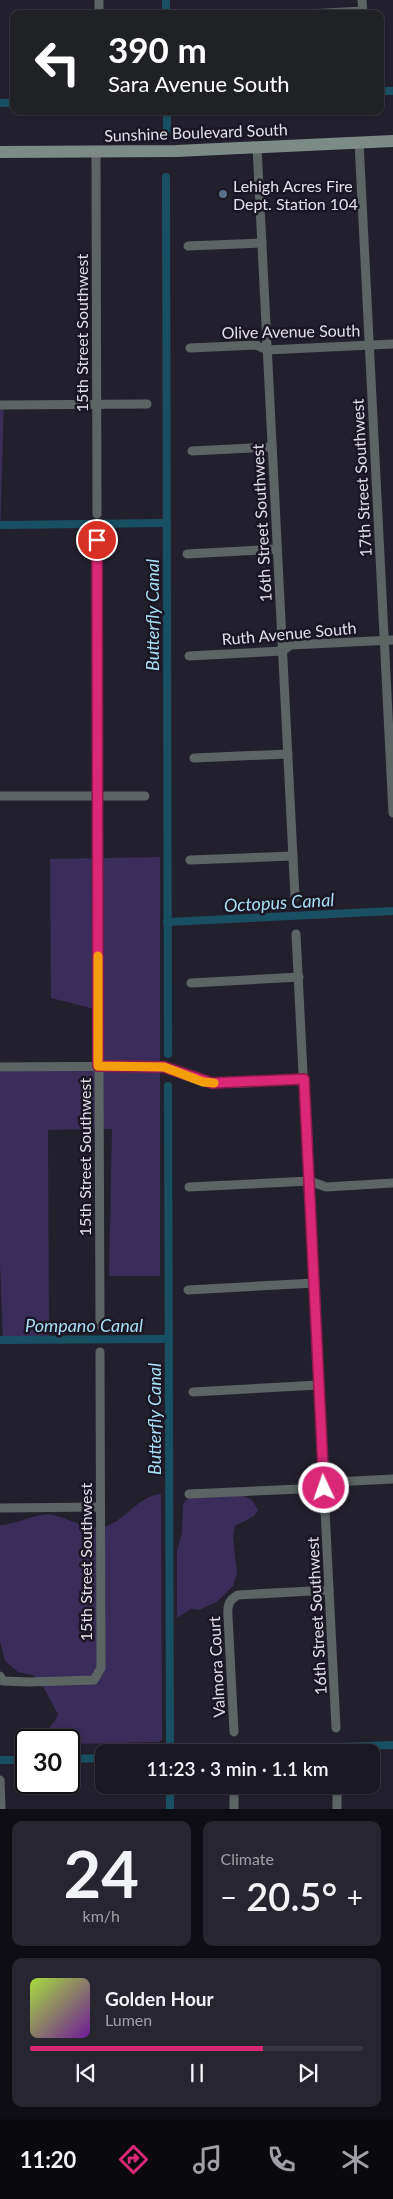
<!DOCTYPE html>
<meta charset="utf-8">
<style>
:root{--surface:#1a1822;--page:#27252f;--text:#f1f3f6;--muted:#9fa0a5;--line:#383740;--accent:#db2777}
body{margin:0;font-family:Lato,sans-serif;background:var(--page);color:var(--text);height:100vh;display:flex;flex-direction:column;font-size:19px;white-space:nowrap}
*{box-sizing:border-box;margin:0}
p{font-size:16px;color:var(--muted)}
.icon{flex:none;width:28px;height:28px;fill:none;stroke:currentColor;stroke-width:2;stroke-linecap:round;stroke-linejoin:round}
.map{position:relative;height:1809px;overflow:hidden}
.sheet{display:flex;flex-direction:column;gap:12px;padding:12px;background:#0e0d13;flex:1}
.sheet>*{flex:none}
.guide{position:absolute;left:10px;top:10px;width:374px;height:105px;border-radius:10px;box-shadow:0 1px 4px #0004,0 0 0 1px var(--line);background:#202124;color:#fff;overflow:hidden}
.speed{position:absolute;left:15px;top:1729px;display:flex;gap:10px;font-size:25px;font-weight:700;text-align:center}
.speed>*{display:grid;place-content:center;width:65px;height:65px;border-radius:50%;background:var(--surface);box-shadow:0 1px 4px #0004,0 0 0 1px var(--line);line-height:1}
.speed .limit{border:2px solid #111;border-radius:8px;background:#fff;color:#111}
.pin{position:absolute;display:grid;place-items:center;width:42px;height:42px;color:#fff;margin:-21px;border:2px solid #fff;border-radius:50%;box-shadow:0 1px 5px #0007}
.me{position:absolute;width:55px;margin:-28px;rotate:357deg;stroke-linejoin:round;filter:drop-shadow(0 0 4px #0008)}
.turn{display:flex;align-items:center;gap:18px;height:105px;padding:0 15px;font-size:22px}
.turn .icon{width:65px;height:65px;stroke-width:2.5}
.turn b{display:block;font-size:35px;line-height:42px}
.big{font-size:38px;font-weight:600;line-height:1.1}
.sheet .card{flex:1;display:flex;flex-direction:column;justify-content:center;gap:8px;min-width:0;padding:0 18px;border-radius:10px;background:var(--page)}
.sheet .dial{align-items:center;gap:0}
.dial b{font-size:65px;line-height:1}
.song{display:flex;align-items:center;gap:15px}
.cover{width:60px;height:60px;border-radius:8px;background:linear-gradient(135deg,hsl(80 70% 55%),hsl(280 70% 35%))}
.played{height:5px;border-radius:2px;background:linear-gradient(90deg,var(--accent) 70%,var(--line) 70%)}
.keys{display:flex;justify-content:space-around;direction:ltr}
.heat{display:flex;justify-content:space-between;align-items:center;font-size:28px;direction:ltr}
.sheet .tiles{flex:1;display:grid;gap:12px;grid-template-columns:1fr 1fr}
.card:last-child{grid-column:span 2}
.trip{position:absolute;left:95px;top:1744px;width:285px;height:50px;border-radius:10px;background:var(--surface);box-shadow:0 1px 4px #0004,0 0 0 1px var(--line);font-weight:600;line-height:50px;text-align:center}
.tabs{display:flex;height:80px;justify-content:space-around;align-items:center;background:#0a0a0e;color:var(--muted)}
.tabs .icon{width:35px;height:35px}
.tabs .selected{color:var(--accent)}
.tabs b{font-size:22px;color:var(--text)}
.map>svg:first-child{display:block}
</style>
<div class="map">
<svg width="393" height="1809" viewBox="0 0 393 1809">
<rect width="100%" height="100%" fill="#23202d"/>
<g fill="#3b2d59">
<path d="M 0,402 L 4,402 L 0,535 Z"/>
<path d="M 160,857 L 160,1276 L 109,1276 L 112,1129 L 48,1130 L 49,1343 L 3,1343 L 0,1262 L 0,1063 L 101,1062 L 102,1011 L 51,998 L 50,859 Z"/>
<path d="M 161,1494 L 162,1739 L 160,1742 L 69,1744 L 69,1740 L 40,1740 C 44,1729 55,1726 58,1714 L 40,1681 L 33,1675 L 18,1672 L 5,1661 L 0,1641 L 0,1525 C 18,1525 35,1512 53,1515 C 68,1518 86,1530 101,1527 C 126,1523 136,1496 161,1494 Z"/>
<path d="M 242,1495 L 252,1500 L 258,1510 L 254,1516 L 235,1526 L 233,1537 L 237,1574 L 233,1586 L 218,1601 L 199,1610 L 191,1609 L 177,1618 L 177,1551 L 182,1533 L 183,1504 L 189,1497 Z"/>
</g>
<g fill="none" stroke-linecap="round" stroke-linejoin="round">
<g stroke="#194f62" stroke-width="8">
<path d="M 166,0 L 166,14"/>
<path d="M 380,91 L 393,91"/>
<path d="M 0,103 L 14,103"/>
<path d="M 167,111 L 167,132"/>
<path d="M 166,177 L 168,1054"/>
<path d="M 0,525 L 167,523"/>
<path d="M 167,922 L 393,911"/>
<path d="M 168,1086 L 170,1752"/>
<path d="M 0,1340 L 169,1339"/>
<path d="M 209,1752 L 393,1745"/>
<path d="M 69,1759 L 104,1758"/>
<path d="M 0,1760 L 26,1760"/>
<path d="M 170,1785 L 170,1809"/>
</g>
<g stroke="#5c6563" stroke-width="9">
<path d="M 99,0 L 99,14"/>
<path d="M 362,0 L 363,14"/>
<path d="M 307,14 L 363,11"/>
<path d="M 359,142 L 393,813"/>
<path d="M 257,147 L 295,897"/>
<path d="M 96,152 L 97,514"/>
<path d="M 188,246 L 262,243"/>
<path d="M 190,348 L 256,345 L 267,350 L 393,344"/>
<path d="M 0,405 L 147,404"/>
<path d="M 192,451 L 272,447"/>
<path d="M 97,540 L 100,1325"/>
<path d="M 187,554 L 277,549"/>
<path d="M 189,656 L 282,651 L 291,645 L 393,640"/>
<path d="M 194,758 L 288,754"/>
<path d="M 0,796 L 145,796"/>
<path d="M 190,860 L 293,856"/>
<path d="M 296,934 L 336,1728"/>
<path d="M 191,983 L 299,977"/>
<path d="M 0,1067 L 156,1066 C 173,1069 187,1078 203,1081 C 228,1087 277,1080 304,1079"/>
<path d="M 189,1187 L 310,1181 L 326,1187 L 393,1183"/>
<path d="M 188,1290 L 314,1283"/>
<path d="M 193,1392 L 319,1385"/>
<path d="M 189,1494 L 324,1488 L 334,1482 L 393,1479"/>
<path d="M 0,1508 L 100,1507"/>
<path d="M 0,1676 L 3,1681 L 30,1682 L 94,1680 L 101,1668 L 100,1352"/>
<path d="M 234,1732 L 228,1616 C 227,1605 229,1600 238,1595 L 329,1590"/>
<path d="M 0,1780 L 1,1809"/>
<path d="M 234,1785 L 234,1809"/>
<path d="M 337,1785 L 337,1809"/>
</g>
<path stroke="#7d8b87" stroke-width="12" d="M 0,152 L 176,151 L 393,141"/>
</g>
<g fill="none" stroke-linecap="round" stroke-linejoin="round">
<defs>
<path id="route" d="M 97,540 L 98,1066 L 164,1067 L 212,1083 L 304,1079 L 324,1488"/>
</defs>
<use href="#route" stroke="#8e194d" stroke-width="12"/>
<use href="#route" stroke="#db2777" stroke-width="9"/>
<path stroke="#f59e0b" stroke-width="9" d="M 98,956 L 98,1066 L 164,1067 L 203,1082 L 214,1083"/>
</g>
<circle fill="#5c6f8a" stroke="#1a1623" stroke-width="2" cx="223" cy="194" r="5"/>
<g text-anchor="middle" dominant-baseline="central" stroke-width="5" stroke-linejoin="round" paint-order="stroke">
<g font-size="16" fill="#e1dfe9" stroke="#1a1623">
<text transform="translate(196 132) rotate(-2)">Sunshine Boulevard South</text>
<text transform="translate(291 331) rotate(-1)">Olive Avenue South</text>
<text transform="translate(81 333) rotate(-90)">15th Street Southwest</text>
<text transform="translate(361 478) rotate(-93)">17th Street Southwest</text>
<text transform="translate(261 523) rotate(-93)">16th Street Southwest</text>
<text transform="translate(289 633) rotate(-5)">Ruth Avenue South</text>
<text transform="translate(84 1157) rotate(-90)">15th Street Southwest</text>
<text transform="translate(85 1562) rotate(-90)">15th Street Southwest</text>
<text transform="translate(316 1616) rotate(-93)">16th Street Southwest</text>
<text transform="translate(216 1667) rotate(-93)">Valmora Court</text>
</g>
<g font-size="16" fill="#e1dfe9" stroke="#1a1623" text-anchor="start">
<text x="233" y="185">Lehigh Acres Fire<tspan x="233" dy="18">Dept. Station 104</tspan></text>
</g>
<g font-size="18" font-style="italic" fill="#a6def6" stroke="#1a1623">
<text transform="translate(152 615) rotate(-90)">Butterfly Canal</text>
<text transform="translate(279 902) rotate(-3)">Octopus Canal</text>
<text x="84" y="1325">Pompano Canal</text>
<text transform="translate(154 1419) rotate(-90)">Butterfly Canal</text>
</g>
</g>
</svg>
<div class="speed"><div class="limit">30</div></div>
<div class="pin" style="left:97px;top:540px;background:#d93025"><svg class="icon" aria-label="arrive" viewBox="0 0 24 24"><path d="M6 21V4h12l-3 4 3 4H6"/></svg></div>
<svg class="me" style="left:324px;top:1488px" viewBox="-20 -20 40 40"><circle r="17" fill="#db2777" stroke="#fff" stroke-width="3"/><path d="M0-11L8 9 0 5-8 9z" fill="#fff"/></svg>
<div class="trip">11:23 · 3 min · 1.1 km</div>
<div class="guide">
<div class="turn"><svg class="icon" aria-label="left" viewBox="0 0 24 24"><path d="M17 20v-9H6M10 6l-5 5 5 5"/></svg><div><b>390 m</b>Sara Avenue South</div></div>
</div>
</div>
<section class="sheet">
<div class="tiles">
<div class="card dial"><b>24</b><p>km/h</p></div>
<div class="card"><p>Climate</p>
<div class="heat"><a>−</a><b class="big">20.5°</b><a>+</a></div>
</div>
<div class="card">
<div class="song"><i class="cover"></i><div><b>Golden Hour</b><p>Lumen</p></div></div>
<div class="played"></div>
<div class="keys"><svg class="icon" aria-label="previous" viewBox="0 0 24 24"><path d="M18 5L8 12l10 7zM5 5v14"/></svg><svg class="icon" aria-label="pause" viewBox="0 0 24 24"><path d="M8 5v14M16 5v14"/></svg><svg class="icon" aria-label="next" viewBox="0 0 24 24"><path d="M6 5l10 7-10 7zM19 5v14"/></svg></div>
</div>
</div>
</section>
<nav class="tabs">
<b>11:20</b>
<svg class="icon selected" aria-label="directions" viewBox="0 0 24 24"><path d="M12 3l9 9-9 9-9-9zM9 14v-3h6M13 9l2 2-2 2"/></svg>
<svg class="icon" aria-label="music" viewBox="0 0 24 24"><path d="M9 18V5l10-2v13"/><circle cx="6" cy="18" r="3"/><circle cx="16" cy="16" r="3"/></svg>
<svg class="icon" aria-label="phone" viewBox="0 0 24 24"><path d="M5 4h4l2 5-3 2q2 4 5 5l2-3 5 2v4C11 20 4 13 5 4z"/></svg>
<svg class="icon" aria-label="climate" viewBox="0 0 24 24"><path d="M12 3v18M4 7l16 10M4 17L20 7"/></svg>
</nav>
